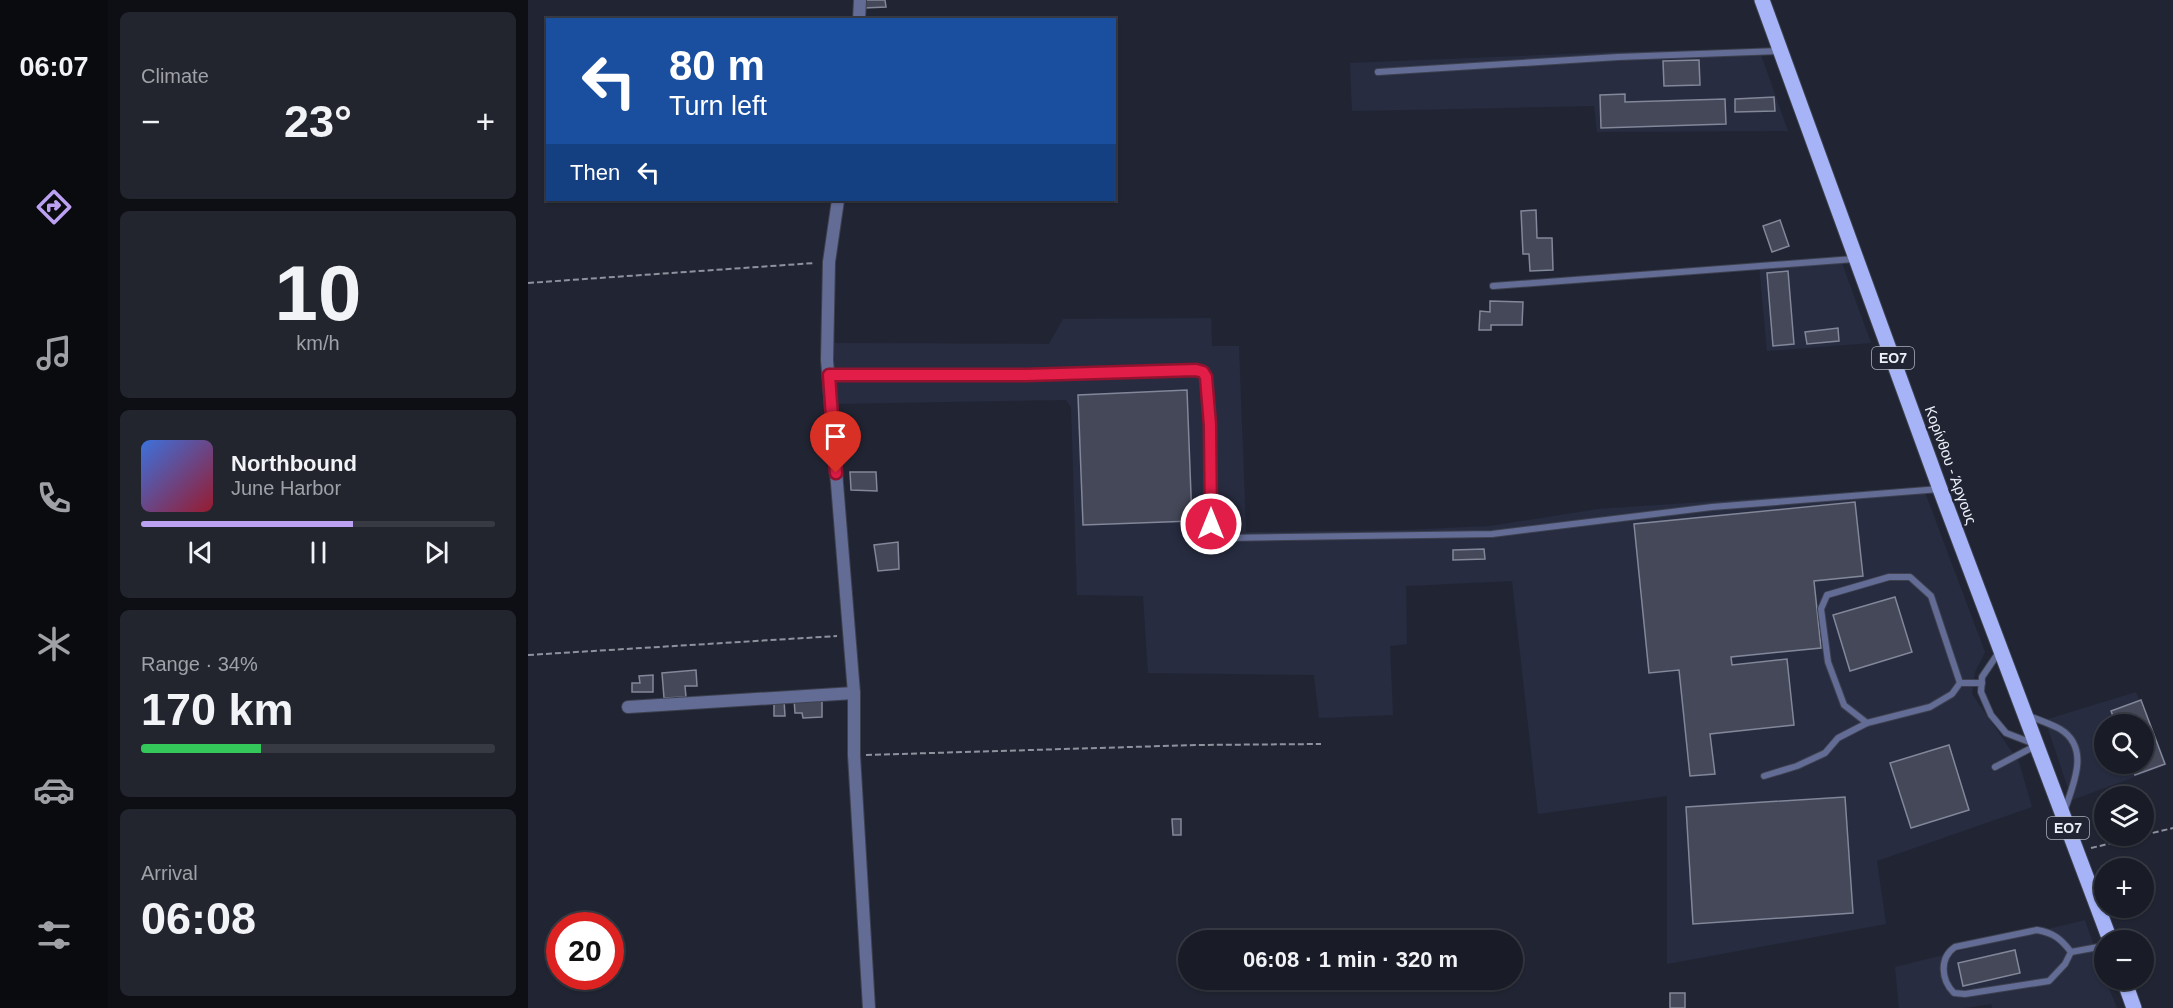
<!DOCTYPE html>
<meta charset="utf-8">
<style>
:root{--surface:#191c26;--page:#22252e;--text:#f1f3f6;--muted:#9fa1a7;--line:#373a43;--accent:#bca0f2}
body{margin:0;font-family:Arial,sans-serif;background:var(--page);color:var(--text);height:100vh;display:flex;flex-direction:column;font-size:22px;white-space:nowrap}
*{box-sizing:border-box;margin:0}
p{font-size:20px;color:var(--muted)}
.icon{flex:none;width:33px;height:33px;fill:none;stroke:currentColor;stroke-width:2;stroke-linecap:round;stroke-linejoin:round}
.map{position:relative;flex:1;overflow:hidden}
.sheet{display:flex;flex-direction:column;gap:12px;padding:12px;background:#0e0f15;width:420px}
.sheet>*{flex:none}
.guide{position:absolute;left:18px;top:18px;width:570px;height:183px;border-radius:0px;box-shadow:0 2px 4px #0004,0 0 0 2px var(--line);background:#1a4fa0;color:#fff;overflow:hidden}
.buttons{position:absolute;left:1566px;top:714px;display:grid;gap:12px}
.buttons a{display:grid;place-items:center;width:60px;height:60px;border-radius:50%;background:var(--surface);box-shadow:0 2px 4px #0004,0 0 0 2px var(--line);font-size:30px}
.speed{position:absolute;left:18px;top:912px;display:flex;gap:12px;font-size:30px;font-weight:700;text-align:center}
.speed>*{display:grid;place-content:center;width:78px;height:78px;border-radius:50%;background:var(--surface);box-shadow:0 2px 4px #0004,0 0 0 2px var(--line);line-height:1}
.speed .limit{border:9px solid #d22;background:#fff;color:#111}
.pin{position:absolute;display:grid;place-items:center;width:51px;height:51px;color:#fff;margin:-62px -26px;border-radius:50% 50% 50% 0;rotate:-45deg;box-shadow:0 0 6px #0007}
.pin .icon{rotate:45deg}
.me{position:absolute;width:66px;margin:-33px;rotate:0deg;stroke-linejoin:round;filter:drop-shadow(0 0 4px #0008)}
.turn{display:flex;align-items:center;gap:21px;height:126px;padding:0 24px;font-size:27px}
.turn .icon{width:78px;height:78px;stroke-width:2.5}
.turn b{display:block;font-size:42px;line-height:51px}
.then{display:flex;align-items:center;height:57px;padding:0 24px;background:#0003;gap:12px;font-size:22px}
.big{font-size:45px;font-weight:600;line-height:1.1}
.sheet .tile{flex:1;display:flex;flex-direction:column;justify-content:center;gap:9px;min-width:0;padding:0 21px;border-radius:9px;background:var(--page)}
.sheet .dial{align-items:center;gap:0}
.dial b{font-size:78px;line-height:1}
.song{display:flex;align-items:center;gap:18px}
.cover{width:72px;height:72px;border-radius:9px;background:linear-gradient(135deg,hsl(220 70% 55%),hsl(350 70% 35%))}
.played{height:6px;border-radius:3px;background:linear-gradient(90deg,var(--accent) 60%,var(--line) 60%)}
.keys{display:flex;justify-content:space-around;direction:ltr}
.heat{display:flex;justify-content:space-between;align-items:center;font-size:33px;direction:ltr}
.charge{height:9px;border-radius:4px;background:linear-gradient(90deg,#34c759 34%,var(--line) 0)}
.trip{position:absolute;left:650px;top:930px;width:345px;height:60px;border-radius:30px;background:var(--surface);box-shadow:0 2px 4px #0004,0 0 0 2px var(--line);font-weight:600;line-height:60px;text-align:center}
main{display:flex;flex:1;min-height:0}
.dock{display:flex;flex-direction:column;width:108px;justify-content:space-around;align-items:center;background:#0a0b0f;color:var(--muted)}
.dock .icon{width:42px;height:42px}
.dock .active{color:var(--accent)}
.dock b{font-size:27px;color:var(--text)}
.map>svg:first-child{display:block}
</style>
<main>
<nav class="dock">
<b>06:07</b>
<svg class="icon active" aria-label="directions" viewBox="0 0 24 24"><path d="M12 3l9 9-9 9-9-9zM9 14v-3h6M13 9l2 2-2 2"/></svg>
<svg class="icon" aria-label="music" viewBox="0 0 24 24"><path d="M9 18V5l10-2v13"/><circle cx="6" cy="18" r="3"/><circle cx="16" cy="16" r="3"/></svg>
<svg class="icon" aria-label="phone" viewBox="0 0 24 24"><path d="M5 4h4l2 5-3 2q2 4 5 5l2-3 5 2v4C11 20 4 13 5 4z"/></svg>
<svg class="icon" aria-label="climate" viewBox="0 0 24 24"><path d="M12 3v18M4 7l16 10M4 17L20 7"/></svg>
<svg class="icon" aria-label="car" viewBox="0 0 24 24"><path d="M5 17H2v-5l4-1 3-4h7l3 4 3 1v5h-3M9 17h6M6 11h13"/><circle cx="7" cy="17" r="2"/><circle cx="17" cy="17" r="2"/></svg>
<svg class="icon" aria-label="filters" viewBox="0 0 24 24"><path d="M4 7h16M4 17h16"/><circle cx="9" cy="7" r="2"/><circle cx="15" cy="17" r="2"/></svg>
</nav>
<section class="sheet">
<div class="tile"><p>Climate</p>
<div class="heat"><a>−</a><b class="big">23°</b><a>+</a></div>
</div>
<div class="tile dial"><b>10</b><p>km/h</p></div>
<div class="tile">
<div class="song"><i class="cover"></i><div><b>Northbound</b><p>June Harbor</p></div></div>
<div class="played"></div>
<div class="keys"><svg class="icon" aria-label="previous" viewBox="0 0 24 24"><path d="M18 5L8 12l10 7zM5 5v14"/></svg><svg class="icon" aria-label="pause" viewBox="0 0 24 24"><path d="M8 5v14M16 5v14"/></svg><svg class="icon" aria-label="next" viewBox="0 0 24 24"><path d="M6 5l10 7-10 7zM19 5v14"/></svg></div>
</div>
<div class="tile"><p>Range · 34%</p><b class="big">170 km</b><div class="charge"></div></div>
<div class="tile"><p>Arrival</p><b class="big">06:08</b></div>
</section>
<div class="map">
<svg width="1645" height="1008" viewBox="0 0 1645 1008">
<rect width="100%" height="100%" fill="#212533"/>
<g fill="#272c40" fill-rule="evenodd">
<path d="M 1231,49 L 1260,131 L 1069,132 L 1066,106 L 824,111 L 822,63 L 1086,52 Z"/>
<path d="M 1313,260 L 1343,343 L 1239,351 L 1231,266 Z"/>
<path d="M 683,318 L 684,346 L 711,346 L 718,532 L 876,530 L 962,526 L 1070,509 L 1395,487 L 1457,652 L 1447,672 L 1444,694 L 1491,762 L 1504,807 L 1349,861 L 1358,924 L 1139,964 L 1139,796 L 1010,814 L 984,581 L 878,586 L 879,644 L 862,646 L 865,715 L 791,718 L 786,675 L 620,673 L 615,596 L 549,595 L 543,407 L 538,400 L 303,404 L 300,343 L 521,344 L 535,319 Z"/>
<path d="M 1608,692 L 1639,765 L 1544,800 L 1517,720 ZM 1576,724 L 1616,724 L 1616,764 L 1576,764 Z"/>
<path d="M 1557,920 L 1576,975 L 1576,980 L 1578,980 L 1589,1008 L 1464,1008 L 1463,1004 L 1437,1008 L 1371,1008 L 1367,967 Z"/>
</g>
<g fill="#454859" stroke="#828799" stroke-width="1.5">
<path d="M 336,0 L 357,0 L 358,7 L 336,8 Z"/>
<path d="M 1171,60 L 1172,85 L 1136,86 L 1135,61 Z"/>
<path d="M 1097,94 L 1097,102 L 1197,99 L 1198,124 L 1073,128 L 1072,95 Z"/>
<path d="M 1246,97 L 1247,111 L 1207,112 L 1207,99 Z"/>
<path d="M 1008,210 L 1009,238 L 1024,238 L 1025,270 L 1002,271 L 1001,254 L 995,254 L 993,211 Z"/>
<path d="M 1252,220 L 1261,246 L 1244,252 L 1235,226 Z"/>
<path d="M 1260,271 L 1266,344 L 1245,346 L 1239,273 Z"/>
<path d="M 962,301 L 995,302 L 994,325 L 963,325 L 963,330 L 951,330 L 952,311 L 962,312 Z"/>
<path d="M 1310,328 L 1311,341 L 1279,344 L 1277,332 Z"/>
<path d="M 659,390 L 664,521 L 555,525 L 550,395 Z"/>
<path d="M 322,472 L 348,472 L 349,491 L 323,490 Z"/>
<path d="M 1327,502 L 1335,576 L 1286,581 L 1293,648 L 1203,657 L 1204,665 L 1259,659 L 1266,725 L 1182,734 L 1187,774 L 1162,776 L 1151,670 L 1121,673 L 1106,524 Z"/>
<path d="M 370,542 L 371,569 L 350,571 L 346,545 Z"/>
<path d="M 956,549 L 957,559 L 925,560 L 925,550 Z"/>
<path d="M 1367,597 L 1384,652 L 1322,671 L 1305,615 Z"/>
<path d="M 168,670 L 169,686 L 157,686 L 158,697 L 136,698 L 134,673 Z"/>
<path d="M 125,675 L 125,692 L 104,692 L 104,683 L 112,683 L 111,676 Z"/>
<path d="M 294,698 L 294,717 L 275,718 L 274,713 L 267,713 L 266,699 Z"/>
<path d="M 246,700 L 256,700 L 257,716 L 246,716 Z"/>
<path d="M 1613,700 L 1637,764 L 1607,775 L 1603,764 L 1616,764 L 1616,724 L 1588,724 L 1583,711 Z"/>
<path d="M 1421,745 L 1441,810 L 1383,828 L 1362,763 Z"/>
<path d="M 1317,797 L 1325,913 L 1165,924 L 1158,807 Z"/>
<path d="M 644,819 L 653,819 L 653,835 L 645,835 Z"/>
<path d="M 1487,950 L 1492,973 L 1435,986 L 1430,963 Z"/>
<rect x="1142" y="993" width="15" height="15"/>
</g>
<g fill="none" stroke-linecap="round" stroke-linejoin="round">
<defs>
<g id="lane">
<path d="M 850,72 L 1090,57 L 1251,51"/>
<path d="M 965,286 L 1326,259"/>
<path d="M 301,375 L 498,375 L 667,370 L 675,372 L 678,377 L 683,425 L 683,524 L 688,532 L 696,538 L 964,534 L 1184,507 L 1412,489"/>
<path d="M 1471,652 L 1454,677 L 1453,692 L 1463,715 L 1478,733 L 1504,743"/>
<path d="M 1501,716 C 1511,720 1523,724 1532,729 C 1563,748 1545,785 1536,812"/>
<path d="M 1339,723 L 1316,705 L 1300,662 L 1293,609 L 1299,595 L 1361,577 L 1382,577 L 1403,596 L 1432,683"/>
<path d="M 1467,767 L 1509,745"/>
<path d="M 1236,776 L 1269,766 L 1297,753 L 1310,738 L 1339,723 L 1402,707 L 1424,694 L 1432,683 L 1454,683"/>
<path d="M 1509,930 C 1526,933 1533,939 1543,952 L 1537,964 L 1521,981 L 1437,994 L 1426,993 C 1413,980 1411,958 1427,947 Z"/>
<path d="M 1543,952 L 1576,946"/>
</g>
<g id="street">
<path d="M 331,20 L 332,0"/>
<path d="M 310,200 L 301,262 L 299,360 L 326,693 L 326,755 L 341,1008"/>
<path d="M 100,707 L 326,693"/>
</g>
<g id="primary">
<path d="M 1234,0 L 1412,489 L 1582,940"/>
<path d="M 1596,980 L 1606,1008"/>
</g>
</defs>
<use href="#lane" stroke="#3d414f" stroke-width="8"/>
<use href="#street" stroke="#3d414f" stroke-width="14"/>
<use href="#primary" stroke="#3d414f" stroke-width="17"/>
<g stroke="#8f929e" stroke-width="2" stroke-dasharray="6 3" stroke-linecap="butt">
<path d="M 0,283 L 287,263"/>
<path d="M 0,655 L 309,636"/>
<path d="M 338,755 L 669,745 L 793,744"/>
<path d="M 1616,835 L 1645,828"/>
<path d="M 1563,848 L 1614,836"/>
</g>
<use href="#lane" stroke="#636c95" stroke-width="6"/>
<use href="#street" stroke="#636c95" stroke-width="12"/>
<use href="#primary" stroke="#a6b4f7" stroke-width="15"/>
</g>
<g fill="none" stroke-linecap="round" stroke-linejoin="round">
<defs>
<path id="route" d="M 308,473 L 301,375 L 498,375 L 668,370 L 675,372 L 678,377 L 682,425 L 683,524"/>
</defs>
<use href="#route" stroke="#92132f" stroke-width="15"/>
<use href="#route" stroke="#e11d48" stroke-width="10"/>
</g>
<g text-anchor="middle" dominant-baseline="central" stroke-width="5" stroke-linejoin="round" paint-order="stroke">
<g fill="#212533" stroke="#afb2be" stroke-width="1.5">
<rect x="1344" y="347" width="42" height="22" rx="4.5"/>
<rect x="1519" y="817" width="42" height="22" rx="4.5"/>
</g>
<g font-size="14" font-weight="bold" fill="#eceff9">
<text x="1365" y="358">ΕΟ7</text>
<text x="1540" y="828">ΕΟ7</text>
</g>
<g font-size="15" fill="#eceff9" stroke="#212533">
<text transform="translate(1423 465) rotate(70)">Κορίνθου - Άργους</text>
</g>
</g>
</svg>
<div class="buttons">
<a><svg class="icon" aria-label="search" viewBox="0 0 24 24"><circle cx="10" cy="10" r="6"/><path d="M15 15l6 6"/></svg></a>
<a><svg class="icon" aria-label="layers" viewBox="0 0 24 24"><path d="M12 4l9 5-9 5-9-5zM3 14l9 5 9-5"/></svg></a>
<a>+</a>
<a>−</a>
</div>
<div class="speed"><div class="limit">20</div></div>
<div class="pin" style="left:308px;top:473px;background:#d93025"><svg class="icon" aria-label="arrive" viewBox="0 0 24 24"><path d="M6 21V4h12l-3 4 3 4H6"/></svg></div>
<svg class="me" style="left:683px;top:524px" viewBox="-20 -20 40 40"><circle r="17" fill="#e11d48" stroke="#fff" stroke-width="3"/><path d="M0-11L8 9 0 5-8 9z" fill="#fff"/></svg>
<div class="trip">06:08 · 1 min · 320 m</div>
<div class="guide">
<div class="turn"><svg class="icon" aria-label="left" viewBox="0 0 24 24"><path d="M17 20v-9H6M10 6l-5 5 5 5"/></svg><div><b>80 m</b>Turn left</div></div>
<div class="then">Then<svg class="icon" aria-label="left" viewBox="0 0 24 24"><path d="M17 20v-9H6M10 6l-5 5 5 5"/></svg></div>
</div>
</div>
</main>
